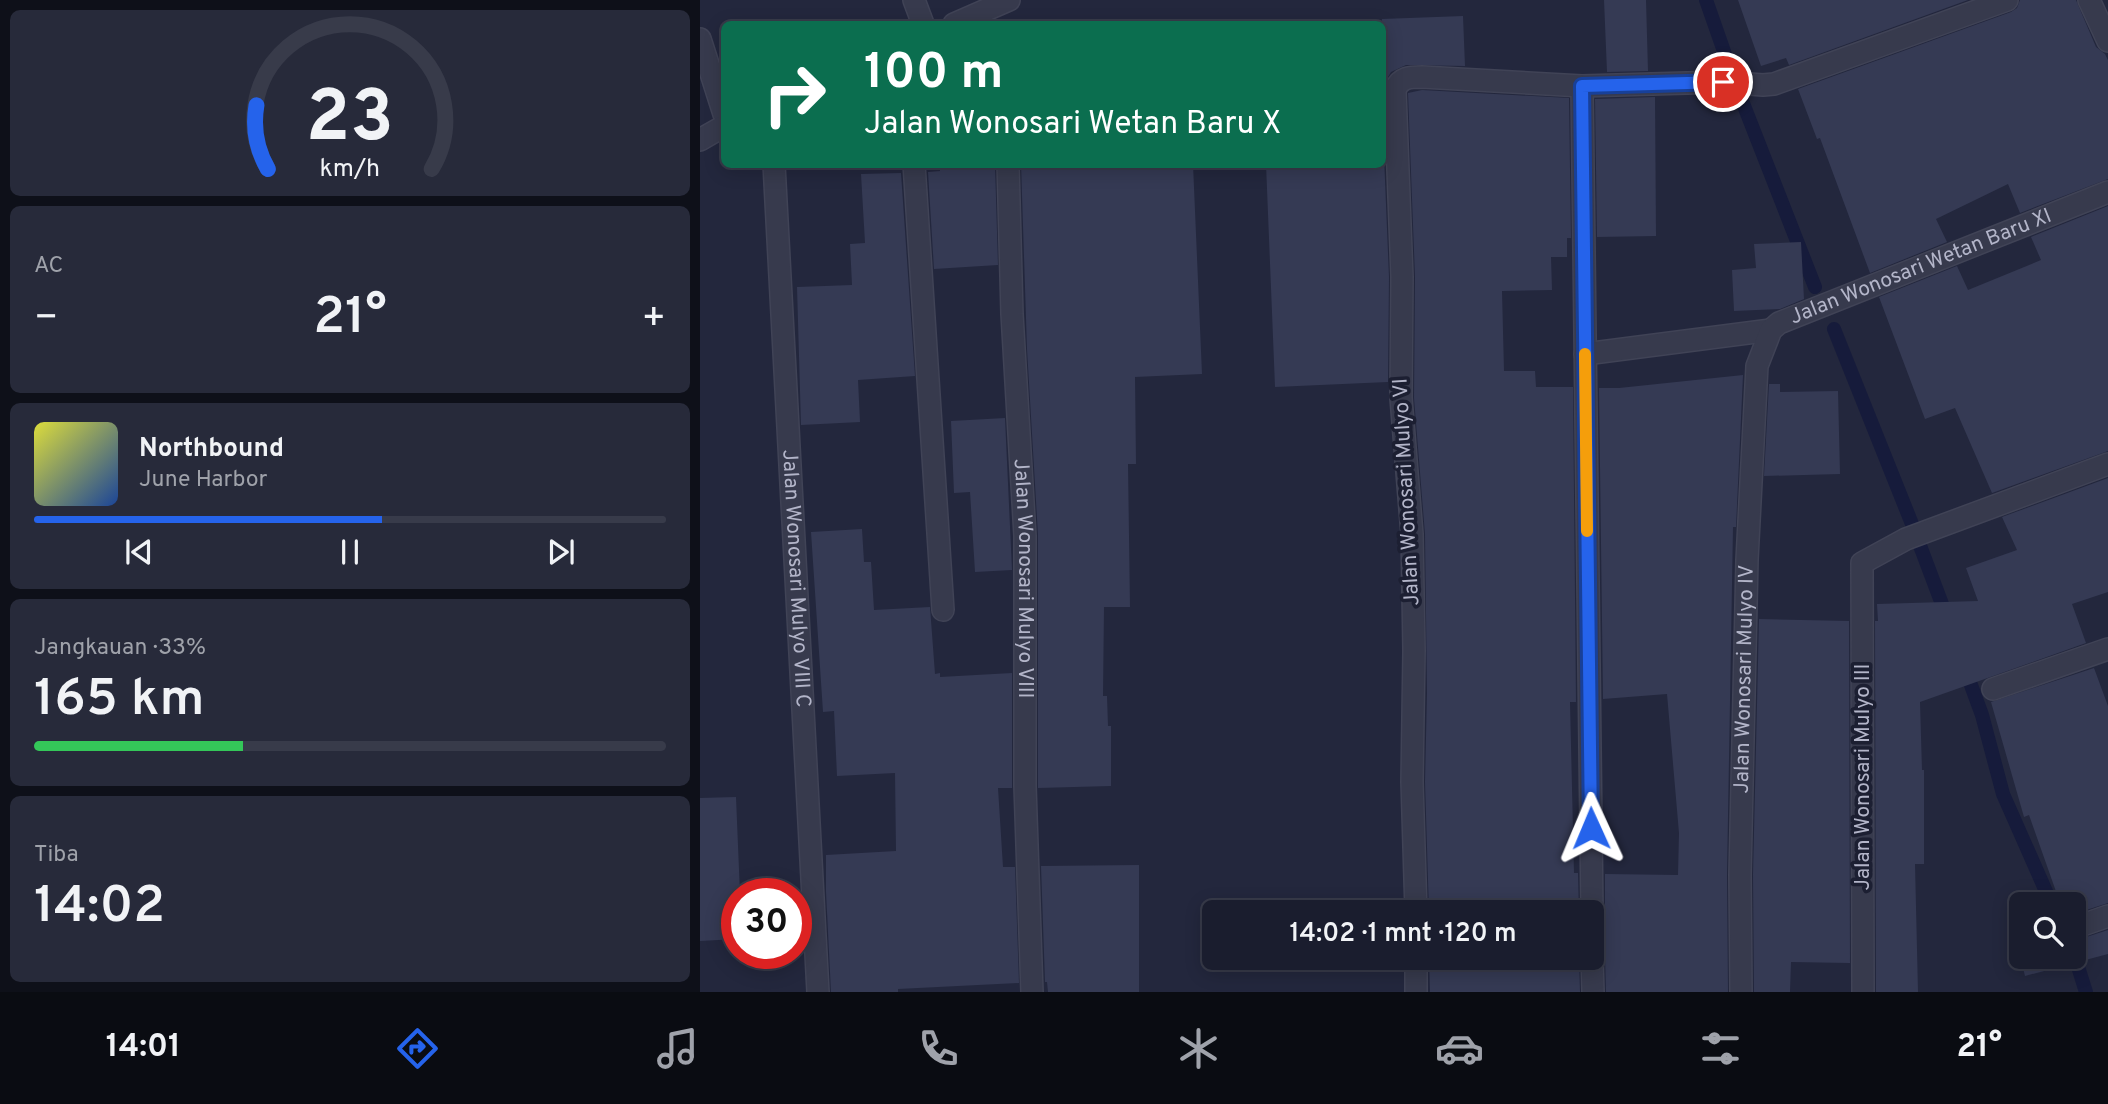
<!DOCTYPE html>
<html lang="id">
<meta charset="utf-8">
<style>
:root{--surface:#1a1d2e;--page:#272a3a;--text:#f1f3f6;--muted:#9fa2aa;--line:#383b4a;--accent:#2563eb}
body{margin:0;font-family:Overpass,sans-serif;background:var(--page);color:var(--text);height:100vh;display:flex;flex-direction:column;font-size:26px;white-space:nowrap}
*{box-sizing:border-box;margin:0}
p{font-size:23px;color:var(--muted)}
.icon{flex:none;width:38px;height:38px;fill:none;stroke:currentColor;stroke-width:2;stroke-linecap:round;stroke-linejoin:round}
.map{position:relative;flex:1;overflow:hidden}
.sheet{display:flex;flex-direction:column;gap:10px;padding:10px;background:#0e1019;width:700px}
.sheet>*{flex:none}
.banner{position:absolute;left:21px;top:21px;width:665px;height:147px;border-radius:10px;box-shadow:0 4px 18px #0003,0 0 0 2px var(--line);background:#0b6e4f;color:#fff;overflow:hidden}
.buttons{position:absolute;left:1309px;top:892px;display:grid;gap:14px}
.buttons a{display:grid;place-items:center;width:77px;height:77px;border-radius:10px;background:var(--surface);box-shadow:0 4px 18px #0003,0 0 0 2px var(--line);font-size:35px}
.speed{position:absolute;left:21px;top:878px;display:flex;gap:14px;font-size:35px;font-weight:700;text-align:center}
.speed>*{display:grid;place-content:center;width:91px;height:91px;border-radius:50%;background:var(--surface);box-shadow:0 4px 18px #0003,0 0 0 2px var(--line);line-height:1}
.speed .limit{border:10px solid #d22;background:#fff;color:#111}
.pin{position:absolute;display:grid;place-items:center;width:60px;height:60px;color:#fff;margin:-30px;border:4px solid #fff;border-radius:50%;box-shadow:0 2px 7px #0007}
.me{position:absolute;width:77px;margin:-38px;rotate:359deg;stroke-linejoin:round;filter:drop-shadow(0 0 5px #0008)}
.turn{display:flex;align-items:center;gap:24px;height:147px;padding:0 28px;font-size:32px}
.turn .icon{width:91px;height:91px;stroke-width:2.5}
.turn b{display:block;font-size:49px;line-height:60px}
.big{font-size:52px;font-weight:600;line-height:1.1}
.sheet .card{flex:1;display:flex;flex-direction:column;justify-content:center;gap:10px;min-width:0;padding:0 24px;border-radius:10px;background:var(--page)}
.sheet .dial{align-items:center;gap:0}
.dial svg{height:182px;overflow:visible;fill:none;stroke:var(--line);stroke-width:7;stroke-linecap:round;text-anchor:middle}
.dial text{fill:var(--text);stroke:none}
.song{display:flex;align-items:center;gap:21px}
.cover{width:84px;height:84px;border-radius:10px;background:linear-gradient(135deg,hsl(60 70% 55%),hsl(220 70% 35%))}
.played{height:7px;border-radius:4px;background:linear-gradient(90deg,var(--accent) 55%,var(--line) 55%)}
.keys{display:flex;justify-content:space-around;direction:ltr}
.heat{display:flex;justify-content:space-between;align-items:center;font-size:38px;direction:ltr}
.charge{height:10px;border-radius:5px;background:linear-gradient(90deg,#34c759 33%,var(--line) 0)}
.trip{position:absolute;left:502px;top:900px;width:402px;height:70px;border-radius:10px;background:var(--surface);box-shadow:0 4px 18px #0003,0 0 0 2px var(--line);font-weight:600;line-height:70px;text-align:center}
.dock{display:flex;height:112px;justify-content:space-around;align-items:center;background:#0a0c12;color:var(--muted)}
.dock .icon{width:49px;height:49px}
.dock .active{color:var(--accent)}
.dock b{font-size:32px;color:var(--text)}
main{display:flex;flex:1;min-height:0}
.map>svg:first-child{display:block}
</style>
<main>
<section class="sheet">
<div class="card dial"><svg viewBox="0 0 100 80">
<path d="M14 69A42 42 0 1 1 86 69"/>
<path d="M14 69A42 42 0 0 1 9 41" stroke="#2563eb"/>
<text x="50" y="56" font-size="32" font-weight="700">23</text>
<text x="50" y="72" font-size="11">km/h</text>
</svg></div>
<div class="card"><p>AC</p>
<div class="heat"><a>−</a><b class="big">21°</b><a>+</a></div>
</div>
<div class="card">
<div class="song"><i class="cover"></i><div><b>Northbound</b><p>June Harbor</p></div></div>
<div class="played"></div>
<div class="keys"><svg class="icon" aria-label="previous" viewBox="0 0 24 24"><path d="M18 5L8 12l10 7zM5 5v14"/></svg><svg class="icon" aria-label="pause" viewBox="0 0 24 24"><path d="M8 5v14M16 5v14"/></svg><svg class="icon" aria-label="next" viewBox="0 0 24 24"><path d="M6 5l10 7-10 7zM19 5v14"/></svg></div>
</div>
<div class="card"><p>Jangkauan · 33%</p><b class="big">165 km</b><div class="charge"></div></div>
<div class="card"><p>Tiba</p><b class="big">14:02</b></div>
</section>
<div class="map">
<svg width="1408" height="992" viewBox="0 0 1408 992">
<rect width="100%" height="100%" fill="#23273d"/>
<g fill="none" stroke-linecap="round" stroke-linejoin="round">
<g stroke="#161b3b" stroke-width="14">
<path d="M 1006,0 L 1034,80"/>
<path d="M 1039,93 L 1115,287"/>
<path d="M 1134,329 L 1212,524"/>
<path d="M 1219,543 L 1248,620"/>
<path d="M 1264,666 L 1282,715 L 1303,794 L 1352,905"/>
<path d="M 1374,954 L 1386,992"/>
</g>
</g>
<g fill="#353a54">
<path d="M 904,0 L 946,0 L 948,71 L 907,72 Z"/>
<path d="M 1038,0 L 1268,0 L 1089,65 L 1086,58 L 1061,66 Z"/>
<path d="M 1320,0 L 1376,0 L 1396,47 L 1405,54 L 1408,60 L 1408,179 L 1320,213 L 1308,184 L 1236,219 L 1247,242 L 1170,273 L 1120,138 L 1117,139 L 1098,89 L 1311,12 L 1317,8 Z"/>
<path d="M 763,16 L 765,66 L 706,65 L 691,72 L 682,87 L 682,19 Z"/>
<path d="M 722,90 L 869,98 L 871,238 L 867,238 L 867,257 L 851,257 L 852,290 L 802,291 L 804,371 L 835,371 L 836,387 L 873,387 L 876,702 L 870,702 L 874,873 L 878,873 L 879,912 L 729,912 L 725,782 L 727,693 L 725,534 L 714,398 L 715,277 L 708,93 Z"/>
<path d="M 955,97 L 956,236 L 897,237 L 895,99 Z"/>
<path d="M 682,107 L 689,277 L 688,382 L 575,387 L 566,164 L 682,164 Z"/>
<path d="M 240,164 L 295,164 L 298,265 L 234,269 L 228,172 L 240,171 Z"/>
<path d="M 321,164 L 493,164 L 502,374 L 435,377 L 436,464 L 428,464 L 430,607 L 404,607 L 403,696 L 407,696 L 408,726 L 411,726 L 411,786 L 338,788 L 338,535 L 327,349 Z"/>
<path d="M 201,173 L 215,376 L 158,380 L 160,422 L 101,425 L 97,287 L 152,285 L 150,244 L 165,243 L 161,174 Z"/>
<path d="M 1408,206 L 1408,451 L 1292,493 L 1255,408 L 1225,419 L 1179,297 L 1257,266 L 1268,290 L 1341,260 L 1331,237 Z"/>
<path d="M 1101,242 L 1104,299 L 1080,309 L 1034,311 L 1032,270 L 1056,268 L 1054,244 Z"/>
<path d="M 1043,375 L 1036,527 L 1033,527 L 1027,875 L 1028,992 L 906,992 L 905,956 L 903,950 L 892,944 L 892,925 L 899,923 L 905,913 L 905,874 L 978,875 L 979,833 L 967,694 L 903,699 L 899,388 L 919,388 Z"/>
<path d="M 1069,384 L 1080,384 L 1080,392 L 1138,391 L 1140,474 L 1064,476 Z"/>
<path d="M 305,418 L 312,570 L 275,572 L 270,492 L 254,493 L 251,421 Z"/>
<path d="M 1408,478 L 1408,592 L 1372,604 L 1386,643 L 1220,702 L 1222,770 L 1224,770 L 1224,864 L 1215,864 L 1218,992 L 1176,992 L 1175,621 L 1178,621 L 1177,604 L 1278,601 L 1266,568 L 1317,550 L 1302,517 Z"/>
<path d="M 162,529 L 164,562 L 171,562 L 174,610 L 230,607 L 235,674 L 240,673 L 240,677 L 312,673 L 312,788 L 298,788 L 303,867 L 315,867 L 319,983 L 198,989 L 198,992 L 131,992 L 126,892 L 126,855 L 196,851 L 195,773 L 137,776 L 134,711 L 123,712 L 111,532 Z"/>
<path d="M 1059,619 L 1149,621 L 1150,963 L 1091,962 L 1090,992 L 1054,992 L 1053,875 Z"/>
<path d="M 1394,668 L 1408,706 L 1408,903 L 1374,914 L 1374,905 L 1340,905 L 1359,900 L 1329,815 L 1324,817 L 1291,702 Z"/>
<path d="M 36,797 L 40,894 L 37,894 L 37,939 L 0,941 L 0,798 Z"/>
<path d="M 439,865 L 439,992 L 348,992 L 347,982 L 345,982 L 341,866 Z"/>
<path d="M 1321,909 L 1321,957 L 1374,957 L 1374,941 L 1408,930 L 1408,954 L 1325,976 L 1309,912 Z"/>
<path d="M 729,957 L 879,957 L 880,992 L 730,992 Z"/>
</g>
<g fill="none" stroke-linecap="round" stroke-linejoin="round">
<defs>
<g id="minor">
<path d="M 214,0 L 223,24"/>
<path d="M 1389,0 L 1408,41"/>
<path d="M 254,24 L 309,0"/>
<path d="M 0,39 L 24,114"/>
<path d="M 882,86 L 892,912"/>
<path d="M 0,140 L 24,126"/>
<path id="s1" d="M 74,164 L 118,992"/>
<path d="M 214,164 L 243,610"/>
<path id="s2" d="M 308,164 L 312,314 L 325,536 L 325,786 L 332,992"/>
<path d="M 885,354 L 1071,330"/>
<path d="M 1293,689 L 1408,649"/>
<path d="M 716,912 L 712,782 L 714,651 L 712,534 L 701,398 L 702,277 L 695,90 C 700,77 710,77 722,77 L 882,86 L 1022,82 L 1063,85 L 1074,84 L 1307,0"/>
<path d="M 1374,928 L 1408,916"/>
<path d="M 892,957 L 893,992"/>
<path d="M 716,992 L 716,957"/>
<path id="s3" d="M 1041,992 L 1040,875 L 1047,560 L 1057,366 L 1071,330 L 1079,323 L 1408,192"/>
<path d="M 1163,992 L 1162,563 L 1206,539 L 1408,464"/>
</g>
</defs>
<use href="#minor" stroke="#404356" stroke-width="24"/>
<use href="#minor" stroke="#373a4d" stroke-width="21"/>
</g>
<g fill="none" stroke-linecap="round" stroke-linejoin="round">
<defs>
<path id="route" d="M 891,828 L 882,86 L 1023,82"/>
</defs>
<use href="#route" stroke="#184099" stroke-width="18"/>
<use href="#route" stroke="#2563eb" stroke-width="12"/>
<path stroke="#f59e0b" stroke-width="12" d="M 885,354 L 887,531"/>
</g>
<g text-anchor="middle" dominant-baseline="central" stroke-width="7" stroke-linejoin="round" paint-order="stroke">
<g font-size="21" fill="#b3b5c9" stroke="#1c1f32">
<text stroke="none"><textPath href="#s3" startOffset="828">Jalan Wonosari Wetan Baru XI</textPath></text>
<text transform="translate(707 492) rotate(-93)">Jalan Wonosari Mulyo VI</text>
<text stroke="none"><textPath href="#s1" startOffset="415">Jalan Wonosari Mulyo VIII C</textPath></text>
<text stroke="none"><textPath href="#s2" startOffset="415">Jalan Wonosari Mulyo VIII</textPath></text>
<text stroke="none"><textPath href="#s3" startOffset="313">Jalan Wonosari Mulyo IV</textPath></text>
<text transform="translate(1163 777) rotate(-90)">Jalan Wonosari Mulyo III</text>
</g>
</g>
</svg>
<div class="buttons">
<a><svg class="icon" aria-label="search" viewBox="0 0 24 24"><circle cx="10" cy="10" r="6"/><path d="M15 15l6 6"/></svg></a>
</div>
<div class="speed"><div class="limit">30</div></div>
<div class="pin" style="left:1023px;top:82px;background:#d93025"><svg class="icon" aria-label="arrive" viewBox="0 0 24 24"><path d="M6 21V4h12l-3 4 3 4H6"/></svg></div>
<svg class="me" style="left:891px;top:828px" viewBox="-20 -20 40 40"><path d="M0-17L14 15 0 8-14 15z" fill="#2563eb" stroke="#fff" stroke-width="4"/></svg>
<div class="trip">14:02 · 1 mnt · 120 m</div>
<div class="banner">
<div class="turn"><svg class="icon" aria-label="right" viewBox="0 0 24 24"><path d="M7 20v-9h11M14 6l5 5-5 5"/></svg><div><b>100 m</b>Jalan Wonosari Wetan Baru X</div></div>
</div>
</div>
</main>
<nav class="dock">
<b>14:01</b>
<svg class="icon active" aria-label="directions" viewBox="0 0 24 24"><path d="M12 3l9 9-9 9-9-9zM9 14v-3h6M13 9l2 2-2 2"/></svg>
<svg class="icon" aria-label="music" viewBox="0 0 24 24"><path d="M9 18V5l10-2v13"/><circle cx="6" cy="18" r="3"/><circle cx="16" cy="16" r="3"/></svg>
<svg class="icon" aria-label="phone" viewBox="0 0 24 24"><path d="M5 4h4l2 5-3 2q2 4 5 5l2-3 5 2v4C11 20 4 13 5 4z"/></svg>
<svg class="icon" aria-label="climate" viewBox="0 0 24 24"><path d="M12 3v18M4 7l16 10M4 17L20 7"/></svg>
<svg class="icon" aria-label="car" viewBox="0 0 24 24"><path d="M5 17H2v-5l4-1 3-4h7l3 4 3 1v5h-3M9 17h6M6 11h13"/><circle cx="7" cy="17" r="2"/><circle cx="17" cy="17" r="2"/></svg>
<svg class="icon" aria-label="filters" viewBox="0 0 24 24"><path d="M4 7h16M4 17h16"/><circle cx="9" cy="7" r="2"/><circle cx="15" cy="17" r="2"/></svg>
<b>21°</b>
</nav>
